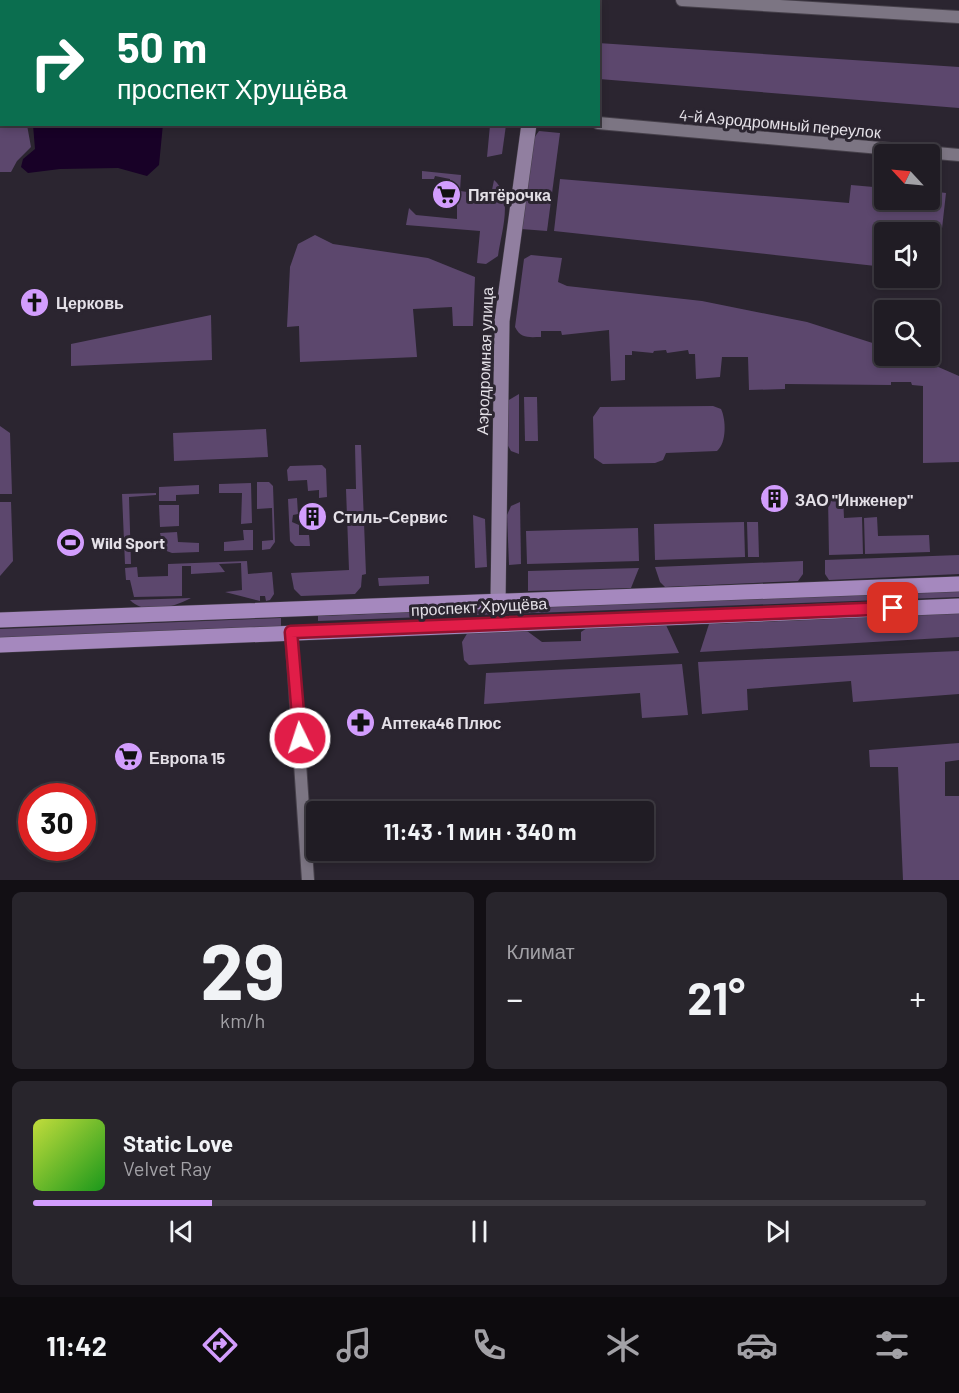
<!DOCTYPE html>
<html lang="ru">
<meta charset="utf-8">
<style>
:root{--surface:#201c24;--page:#28252c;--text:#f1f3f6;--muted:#a2a1a6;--line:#3d3a41;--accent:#d29dfd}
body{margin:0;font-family:Barlow,sans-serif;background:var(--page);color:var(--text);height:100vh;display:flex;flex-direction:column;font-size:22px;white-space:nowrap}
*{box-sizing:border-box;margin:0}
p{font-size:20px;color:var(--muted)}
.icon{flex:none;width:33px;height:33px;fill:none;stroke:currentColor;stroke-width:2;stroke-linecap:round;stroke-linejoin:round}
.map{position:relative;height:880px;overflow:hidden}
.panel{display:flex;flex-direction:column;gap:12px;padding:12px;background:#120f14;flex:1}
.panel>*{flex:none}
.banner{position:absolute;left:0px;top:0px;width:600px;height:126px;box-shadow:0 3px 9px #0003,0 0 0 2px var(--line);background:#0b6e4f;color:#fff;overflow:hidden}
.needle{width:39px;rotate:296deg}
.controls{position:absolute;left:874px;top:144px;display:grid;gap:12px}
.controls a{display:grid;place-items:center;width:66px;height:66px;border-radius:6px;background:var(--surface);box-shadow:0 3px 9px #0003,0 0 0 2px var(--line);font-size:30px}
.speed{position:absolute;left:18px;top:783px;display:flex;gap:12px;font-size:30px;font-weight:700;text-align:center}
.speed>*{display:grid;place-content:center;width:78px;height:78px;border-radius:50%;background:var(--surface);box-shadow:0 3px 9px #0003,0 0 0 2px var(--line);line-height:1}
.speed .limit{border:9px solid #d22;background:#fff;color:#111}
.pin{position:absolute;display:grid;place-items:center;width:51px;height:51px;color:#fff;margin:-26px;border-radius:12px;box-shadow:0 3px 9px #0006}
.me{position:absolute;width:66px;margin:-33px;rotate:356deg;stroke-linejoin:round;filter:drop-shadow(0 0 4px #0008)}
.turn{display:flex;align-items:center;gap:21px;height:126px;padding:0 18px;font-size:27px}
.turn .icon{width:78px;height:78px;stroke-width:2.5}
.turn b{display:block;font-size:42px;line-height:51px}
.big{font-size:45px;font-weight:700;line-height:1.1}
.panel .card{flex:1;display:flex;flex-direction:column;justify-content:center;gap:9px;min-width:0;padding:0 21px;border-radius:9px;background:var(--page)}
.panel .dial{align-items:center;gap:0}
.dial b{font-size:78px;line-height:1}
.song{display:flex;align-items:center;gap:18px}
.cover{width:72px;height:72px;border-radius:9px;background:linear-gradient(135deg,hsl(70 70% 55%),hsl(120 70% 35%))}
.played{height:6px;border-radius:3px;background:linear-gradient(90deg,var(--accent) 20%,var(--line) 20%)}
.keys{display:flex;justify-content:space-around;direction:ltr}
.heat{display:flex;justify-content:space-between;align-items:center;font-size:33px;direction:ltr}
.panel .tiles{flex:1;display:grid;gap:12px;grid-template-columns:1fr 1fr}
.card:last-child{grid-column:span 2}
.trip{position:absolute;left:306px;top:801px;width:348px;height:60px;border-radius:6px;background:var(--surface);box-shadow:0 3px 9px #0003,0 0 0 2px var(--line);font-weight:700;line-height:60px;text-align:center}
.dock{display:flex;height:96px;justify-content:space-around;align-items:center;background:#0d0b0e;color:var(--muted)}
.dock .icon{width:42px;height:42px}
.dock .current{color:var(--accent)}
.dock b{font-size:27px;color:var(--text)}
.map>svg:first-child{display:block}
</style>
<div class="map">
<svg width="959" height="880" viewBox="0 0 959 880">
<rect width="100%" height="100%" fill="#2b2530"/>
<g fill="#5c476d">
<path d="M 598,43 L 959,67 L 959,108 L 599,79 Z"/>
<path d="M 0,96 L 2,124 L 27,125 L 31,147 L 17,161 L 11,172 L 0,172 Z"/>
<path d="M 490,125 L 506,125 L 502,154 L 487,157 Z"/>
<path d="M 539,131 L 560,133 L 547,231 L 521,229 L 534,138 Z"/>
<path d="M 422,171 L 461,175 L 460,191 L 491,195 L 494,180 C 514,197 501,233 498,256 L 486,264 L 477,263 L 480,231 L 406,225 L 409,208 L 416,215 L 457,219 L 457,203 L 450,195 L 450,179 L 435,176 L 434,179 L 422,179 Z"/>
<path d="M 560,179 L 849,203 L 851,185 L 885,188 L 885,200 L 930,200 L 930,191 L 946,193 L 937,273 L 930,272 L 930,232 L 885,232 L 885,267 L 554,231 Z"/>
<path d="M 315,235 L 333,244 L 428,258 L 475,277 L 473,326 L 453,326 L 452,307 L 413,309 L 417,357 L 300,362 L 299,326 L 287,327 L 290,267 L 298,244 Z"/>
<path d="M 531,255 L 562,258 L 558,282 L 567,286 L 702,301 L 807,322 L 885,347 L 885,356 L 913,356 L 959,376 L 959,462 L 923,463 L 923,386 L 912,385 L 911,382 L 891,382 L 891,385 L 785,384 L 785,389 L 749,390 L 748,357 L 722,357 L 720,377 L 696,379 L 695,354 L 689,354 L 688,350 L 667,353 L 666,350 L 654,351 L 653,353 L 632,351 L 632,355 L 625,355 L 625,380 L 611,381 L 609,330 L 562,335 L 561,331 L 541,331 L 541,337 C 529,337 521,339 515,327 L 524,259 Z"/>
<path d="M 211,315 L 212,360 L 71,366 L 71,344 Z"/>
<path d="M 519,394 L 519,454 L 511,451 L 507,444 L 507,401 Z"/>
<path d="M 524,397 L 537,397 L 538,441 L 525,441 Z"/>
<path d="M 713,406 L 721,409 C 726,419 727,443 717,451 L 666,453 L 663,460 L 655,463 L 603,464 L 594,458 L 593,417 L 600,407 Z"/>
<path d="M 0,426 L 10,433 L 12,494 L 0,494 Z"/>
<path d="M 266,429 L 268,457 L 174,461 L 173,433 Z"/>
<path d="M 355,445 L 361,445 L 366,574 L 362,575 L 361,587 L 355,594 L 301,596 L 294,589 L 291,573 L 349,570 L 346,489 L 356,489 Z"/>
<path d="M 322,465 L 326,469 L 327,497 L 319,498 L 319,490 L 308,491 L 307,480 L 288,481 L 287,470 L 290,466 Z"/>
<path d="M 257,482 L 269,482 L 273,486 L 275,542 L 270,549 L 262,550 L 262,541 L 273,540 L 272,508 L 257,509 Z"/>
<path d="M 251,483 L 252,523 L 241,524 L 242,493 L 219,493 L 219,484 Z"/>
<path d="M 199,485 L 199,494 L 176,495 L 176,501 L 159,501 L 159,487 Z"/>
<path d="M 156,493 L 156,495 L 129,497 L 131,564 L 125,564 L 122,494 Z"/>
<path d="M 843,496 L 844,518 L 862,517 L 863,554 L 829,555 L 828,497 Z"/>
<path d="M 297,498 L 298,514 L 293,515 L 292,522 L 299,525 L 299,535 L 309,535 L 310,546 L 295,546 L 290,541 L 288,499 Z"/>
<path d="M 0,502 L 11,502 L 13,561 L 0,576 Z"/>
<path d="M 520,502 L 521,564 L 509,565 L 507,515 L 511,506 Z"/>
<path d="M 159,505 L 179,505 L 179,526 L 160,527 Z"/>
<path d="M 473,515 L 485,519 L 487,567 L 475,568 Z"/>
<path d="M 877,517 L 878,536 L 929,535 L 930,552 L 865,554 L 864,518 Z"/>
<path d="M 744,522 L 745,557 L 655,560 L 654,524 Z"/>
<path d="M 747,522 L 758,522 L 759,557 L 748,557 Z"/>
<path d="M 638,528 L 639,561 L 527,564 L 526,531 Z"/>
<path d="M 243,530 L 253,530 L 253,550 L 224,551 L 224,542 L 244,540 Z"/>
<path d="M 177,532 L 178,542 L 199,543 L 199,552 L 172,553 L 164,550 L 160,533 Z"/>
<path d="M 959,555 L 959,574 L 829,580 L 825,574 L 825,560 Z"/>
<path d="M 247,561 L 248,574 L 272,572 L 274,594 L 270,600 L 266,601 L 265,596 L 260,596 L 260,601 L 225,592 L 242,590 L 241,563 L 219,564 L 225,572 L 191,574 L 191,566 L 182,566 L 182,596 L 134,597 L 130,580 L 126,580 L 125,568 L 137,567 L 138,577 L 168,576 L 168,564 Z"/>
<path d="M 803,561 L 803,574 L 798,581 L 665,587 L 660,582 L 655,567 Z"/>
<path d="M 639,568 L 631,588 L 528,591 L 528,571 Z"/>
<path d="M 429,576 L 429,584 L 379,586 L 378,578 Z"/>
<path d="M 959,590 L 959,597 L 318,621 L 318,616 Z"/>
<path d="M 191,598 C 174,607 145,616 130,600 Z"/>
<path d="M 959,613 L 959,637 L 700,652 L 709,624 Z"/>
<path d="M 281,618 L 281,627 L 0,638 L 0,629 Z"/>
<path d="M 666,625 L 679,653 L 469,665 L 464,660 L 462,642 L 468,632 L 527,631 L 542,642 L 581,641 L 581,632 L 587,628 Z"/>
<path d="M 959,651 L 959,694 L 853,702 L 851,681 L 747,689 L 748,710 L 702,714 L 698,662 Z"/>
<path d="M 682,664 L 688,715 L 642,718 L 640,693 L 484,704 L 486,673 Z"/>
<path d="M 959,743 L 959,760 L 945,762 L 945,796 L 959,796 L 959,880 L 903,880 L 898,767 L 870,767 L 869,750 Z"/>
</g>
<path fill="#180127" d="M 163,124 L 159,165 L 147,176 L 118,168 L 60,169 L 28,173 L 21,167 L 23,159 L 35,149 L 33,125 Z"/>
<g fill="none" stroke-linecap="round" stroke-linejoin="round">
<defs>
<g id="street">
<path d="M 682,0 L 959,17"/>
<path d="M 598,123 L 959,155"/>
<path d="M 291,632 L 308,880"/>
</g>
<g id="secondary">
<path d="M 540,2 L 540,0"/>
<path d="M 498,601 L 502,321 L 529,124"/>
</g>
<g id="primary">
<path d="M 0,620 L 959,584"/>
<path d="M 0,645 L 959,606"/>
</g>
</defs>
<use href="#street" stroke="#46404a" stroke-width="14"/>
<use href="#secondary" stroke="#46404a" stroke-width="16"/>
<use href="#primary" stroke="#46404a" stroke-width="16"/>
<use href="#street" stroke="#7c7583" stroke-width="12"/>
<use href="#secondary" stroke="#917fa0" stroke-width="15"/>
<use href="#primary" stroke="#a588be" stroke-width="15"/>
</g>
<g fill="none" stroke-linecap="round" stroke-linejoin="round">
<defs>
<path id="route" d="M 300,738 L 291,632 L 893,608"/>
</defs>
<use href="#route" stroke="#92132f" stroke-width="15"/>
<use href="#route" stroke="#e11d48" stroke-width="10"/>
</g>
<defs>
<symbol id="supermarket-disc" viewBox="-11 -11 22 22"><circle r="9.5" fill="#d29dfd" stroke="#2b2530"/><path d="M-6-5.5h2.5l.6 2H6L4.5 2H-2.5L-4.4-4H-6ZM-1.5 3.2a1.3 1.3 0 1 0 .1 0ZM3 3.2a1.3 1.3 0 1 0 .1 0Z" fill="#111"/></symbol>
<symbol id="church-disc" viewBox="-11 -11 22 22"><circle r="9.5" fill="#d29dfd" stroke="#2b2530"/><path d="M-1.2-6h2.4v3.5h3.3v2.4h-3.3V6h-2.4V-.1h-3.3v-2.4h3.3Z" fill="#111"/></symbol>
<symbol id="building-disc" viewBox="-11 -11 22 22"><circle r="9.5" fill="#d29dfd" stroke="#2b2530"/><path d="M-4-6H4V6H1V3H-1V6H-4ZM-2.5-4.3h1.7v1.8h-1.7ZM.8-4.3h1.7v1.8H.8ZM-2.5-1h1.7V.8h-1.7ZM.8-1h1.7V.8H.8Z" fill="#111"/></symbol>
<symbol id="stadium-disc" viewBox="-11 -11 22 22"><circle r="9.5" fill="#d29dfd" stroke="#2b2530"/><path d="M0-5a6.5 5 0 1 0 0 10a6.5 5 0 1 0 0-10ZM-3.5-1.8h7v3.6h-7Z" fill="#111"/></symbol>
<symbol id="pharmacy-disc" viewBox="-11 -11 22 22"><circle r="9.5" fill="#d29dfd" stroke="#2b2530"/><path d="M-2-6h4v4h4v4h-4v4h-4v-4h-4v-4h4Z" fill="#111"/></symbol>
</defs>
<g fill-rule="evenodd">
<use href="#supermarket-disc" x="430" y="178" width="33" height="33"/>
<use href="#church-disc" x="18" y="286" width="33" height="33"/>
<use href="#building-disc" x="758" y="482" width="33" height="33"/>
<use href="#building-disc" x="296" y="500" width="33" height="33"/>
<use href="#stadium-disc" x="54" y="526" width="33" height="33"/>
<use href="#pharmacy-disc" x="344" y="706" width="33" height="33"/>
<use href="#supermarket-disc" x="112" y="740" width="33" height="33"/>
</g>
<g text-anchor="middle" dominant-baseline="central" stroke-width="6" stroke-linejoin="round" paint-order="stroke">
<g font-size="16" fill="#e4e0e7" stroke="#2b2530">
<text transform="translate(780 123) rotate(5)">4-й Аэродромный переулок</text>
<text transform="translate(484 361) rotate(-88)">Аэродромная улица</text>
<text transform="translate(479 606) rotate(-3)">проспект Хрущёва</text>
</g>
<g font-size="16" font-weight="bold" fill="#e4e0e7" stroke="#2b2530" text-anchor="start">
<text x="468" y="194">Пятёрочка</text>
<text x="56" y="302">Церковь</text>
<text x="795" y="499">ЗАО "Инженер"</text>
<text x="333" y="516">Стиль-Сервис</text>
<text x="91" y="542">Wild Sport</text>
<text x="381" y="722">Аптека46 Плюс</text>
<text x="149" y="757">Европа 15</text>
</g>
</g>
</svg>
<div class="controls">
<a><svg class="needle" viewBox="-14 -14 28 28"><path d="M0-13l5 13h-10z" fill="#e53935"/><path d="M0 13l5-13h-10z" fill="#a2a1a6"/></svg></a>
<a><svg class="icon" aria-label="sound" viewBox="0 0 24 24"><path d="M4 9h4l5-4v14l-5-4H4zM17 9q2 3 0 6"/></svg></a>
<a><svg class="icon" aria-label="search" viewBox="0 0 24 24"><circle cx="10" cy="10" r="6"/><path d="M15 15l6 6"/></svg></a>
</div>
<div class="speed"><div class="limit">30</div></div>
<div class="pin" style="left:893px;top:608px;background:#d93025"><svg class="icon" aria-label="arrive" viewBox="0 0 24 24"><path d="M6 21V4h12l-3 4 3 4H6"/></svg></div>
<svg class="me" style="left:300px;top:738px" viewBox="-20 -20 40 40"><circle r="17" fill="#e11d48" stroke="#fff" stroke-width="3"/><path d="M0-11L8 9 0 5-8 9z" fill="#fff"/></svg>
<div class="trip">11:43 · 1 мин · 340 m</div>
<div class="banner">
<div class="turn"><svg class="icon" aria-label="right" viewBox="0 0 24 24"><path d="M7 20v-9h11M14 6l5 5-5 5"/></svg><div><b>50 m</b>проспект Хрущёва</div></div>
</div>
</div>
<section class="panel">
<div class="tiles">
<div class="card dial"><b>29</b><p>km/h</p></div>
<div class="card"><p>Климат</p>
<div class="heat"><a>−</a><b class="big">21°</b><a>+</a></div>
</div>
<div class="card">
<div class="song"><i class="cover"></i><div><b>Static Love</b><p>Velvet Ray</p></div></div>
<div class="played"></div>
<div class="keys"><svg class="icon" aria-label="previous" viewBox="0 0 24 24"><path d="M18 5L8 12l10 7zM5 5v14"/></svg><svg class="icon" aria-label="pause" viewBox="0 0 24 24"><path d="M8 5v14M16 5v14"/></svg><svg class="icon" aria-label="next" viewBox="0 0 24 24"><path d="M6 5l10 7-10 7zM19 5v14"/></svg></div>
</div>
</div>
</section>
<nav class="dock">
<b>11:42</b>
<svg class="icon current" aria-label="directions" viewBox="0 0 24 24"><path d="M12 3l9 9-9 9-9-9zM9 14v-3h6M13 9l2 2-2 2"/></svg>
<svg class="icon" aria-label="music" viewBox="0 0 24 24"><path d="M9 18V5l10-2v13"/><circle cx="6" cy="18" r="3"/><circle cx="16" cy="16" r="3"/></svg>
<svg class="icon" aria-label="phone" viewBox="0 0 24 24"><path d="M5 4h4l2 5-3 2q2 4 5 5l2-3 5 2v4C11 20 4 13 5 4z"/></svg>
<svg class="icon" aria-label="climate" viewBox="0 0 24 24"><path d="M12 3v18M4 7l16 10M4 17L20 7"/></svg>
<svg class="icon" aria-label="car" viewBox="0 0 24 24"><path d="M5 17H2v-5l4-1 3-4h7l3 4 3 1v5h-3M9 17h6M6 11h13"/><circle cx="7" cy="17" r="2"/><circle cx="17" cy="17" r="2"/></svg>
<svg class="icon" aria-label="filters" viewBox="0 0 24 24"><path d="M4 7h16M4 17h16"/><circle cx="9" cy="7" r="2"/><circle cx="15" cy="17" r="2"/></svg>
</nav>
